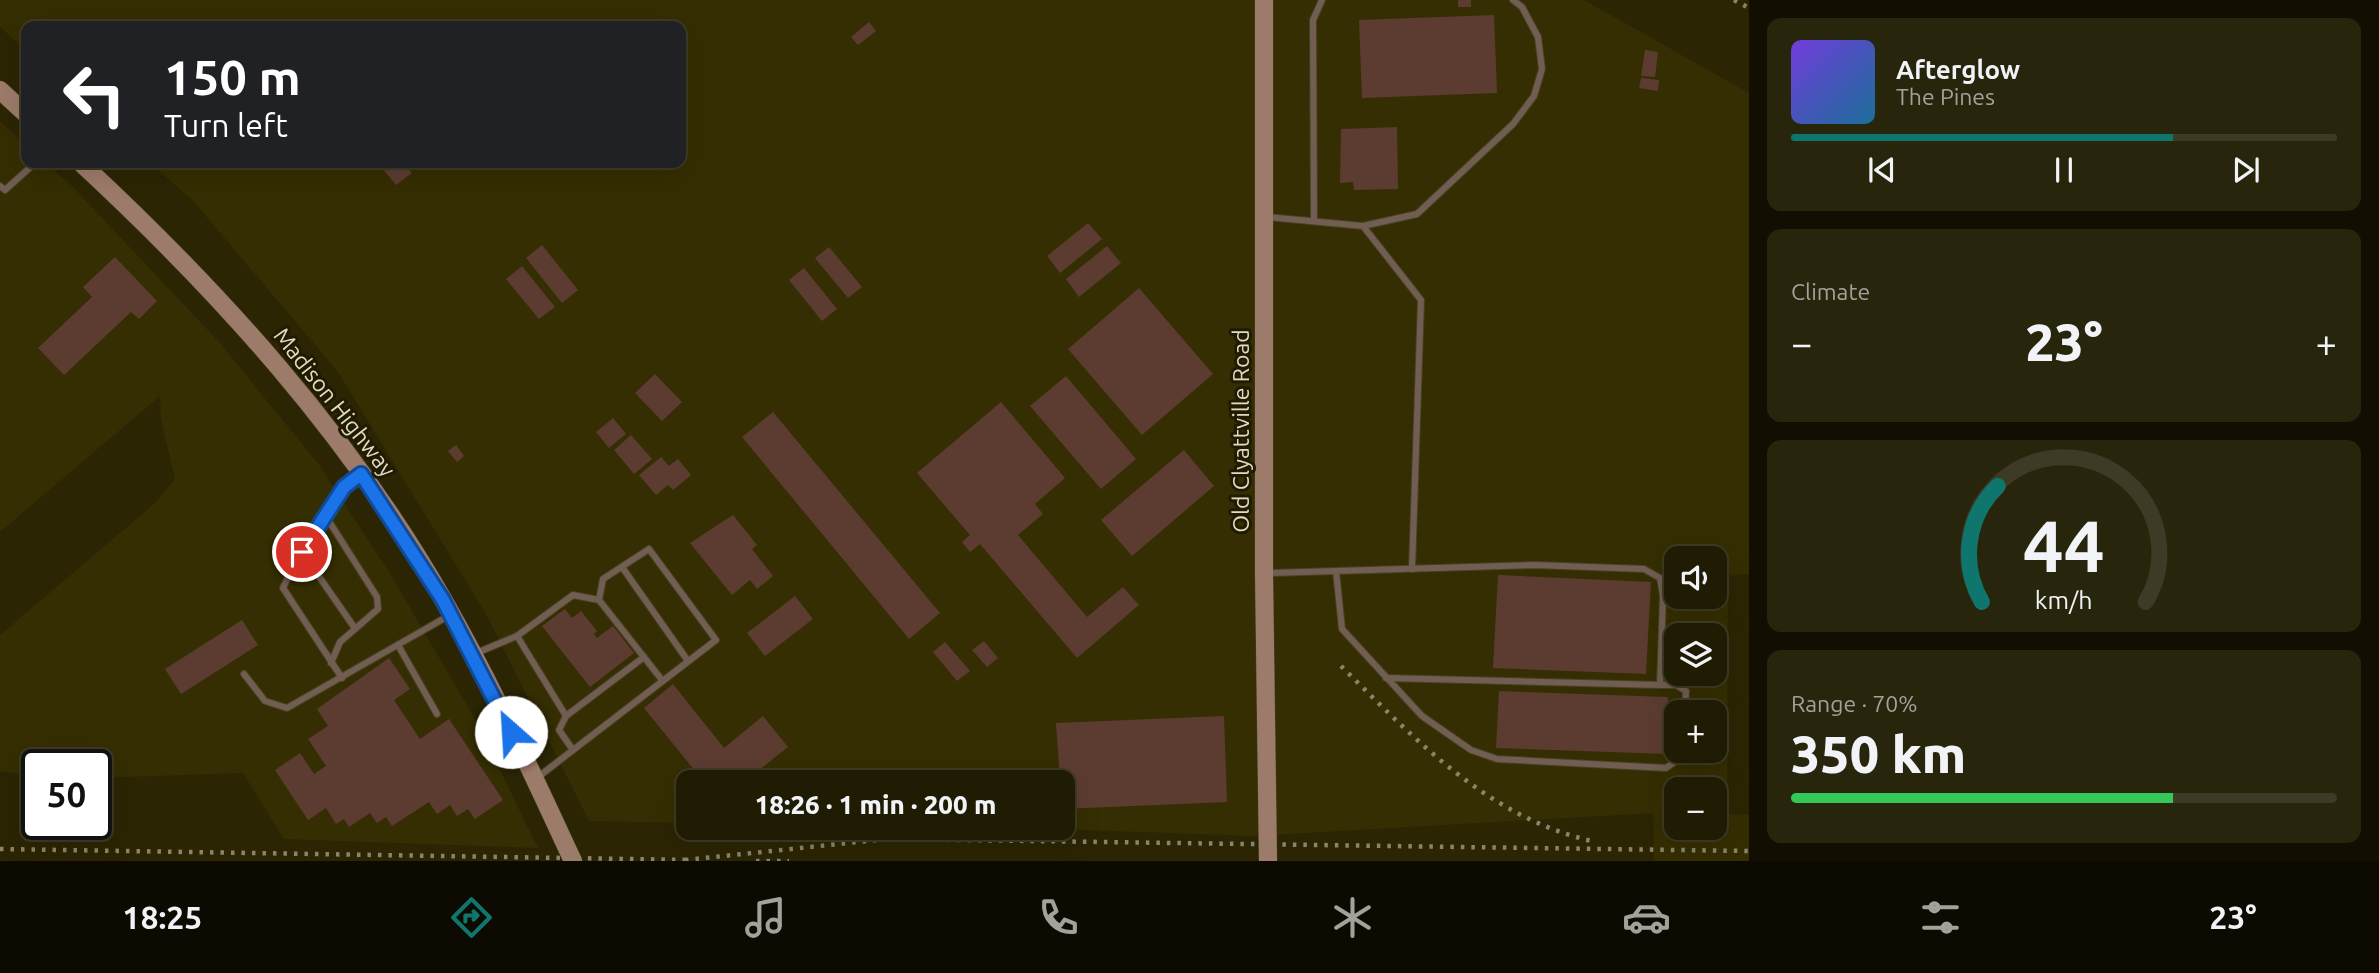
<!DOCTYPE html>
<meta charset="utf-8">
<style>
:root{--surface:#201c03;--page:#28250d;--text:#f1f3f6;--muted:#a2a19a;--line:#3d3a25;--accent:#0f766e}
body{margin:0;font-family:Ubuntu,sans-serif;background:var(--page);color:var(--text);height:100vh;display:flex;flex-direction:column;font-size:26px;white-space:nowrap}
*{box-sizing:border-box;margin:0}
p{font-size:23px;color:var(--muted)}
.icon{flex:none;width:38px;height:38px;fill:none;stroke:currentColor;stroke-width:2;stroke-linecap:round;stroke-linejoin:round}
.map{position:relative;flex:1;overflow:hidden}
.panel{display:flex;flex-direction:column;gap:18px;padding:18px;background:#120f02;width:630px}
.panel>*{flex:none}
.guide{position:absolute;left:21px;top:21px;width:665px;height:147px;border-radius:14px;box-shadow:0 7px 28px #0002,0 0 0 2px var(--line);background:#202124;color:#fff;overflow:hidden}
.fabs{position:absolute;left:1664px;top:546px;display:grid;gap:14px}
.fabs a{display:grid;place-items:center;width:63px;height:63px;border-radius:14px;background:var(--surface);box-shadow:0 7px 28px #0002,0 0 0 2px var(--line);font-size:35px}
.speed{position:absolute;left:21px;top:749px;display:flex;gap:14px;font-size:35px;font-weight:700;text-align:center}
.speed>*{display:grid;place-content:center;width:91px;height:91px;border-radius:50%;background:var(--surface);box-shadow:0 7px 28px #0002,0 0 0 2px var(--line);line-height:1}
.speed .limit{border:4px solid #111;border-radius:10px;background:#fff;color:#111}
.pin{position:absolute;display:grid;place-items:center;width:60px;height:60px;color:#fff;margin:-30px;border:4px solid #fff;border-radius:50%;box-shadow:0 2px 7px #0007}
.me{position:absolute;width:77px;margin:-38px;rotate:334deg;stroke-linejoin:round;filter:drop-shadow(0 0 5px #0008)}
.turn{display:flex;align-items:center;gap:24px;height:147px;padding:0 28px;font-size:32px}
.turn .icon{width:91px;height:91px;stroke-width:2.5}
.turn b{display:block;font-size:49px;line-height:60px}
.big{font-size:52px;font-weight:800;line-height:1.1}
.panel .tile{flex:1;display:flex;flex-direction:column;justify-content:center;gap:10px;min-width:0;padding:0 24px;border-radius:14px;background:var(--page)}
.panel .dial{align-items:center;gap:0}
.dial svg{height:182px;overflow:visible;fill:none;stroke:var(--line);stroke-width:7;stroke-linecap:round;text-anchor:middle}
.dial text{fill:var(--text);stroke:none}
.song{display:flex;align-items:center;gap:21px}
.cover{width:84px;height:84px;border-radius:10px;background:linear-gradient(135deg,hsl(260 70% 55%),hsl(200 70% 35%))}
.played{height:7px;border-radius:4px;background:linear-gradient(90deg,var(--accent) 70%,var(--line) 70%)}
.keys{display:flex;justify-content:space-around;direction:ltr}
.heat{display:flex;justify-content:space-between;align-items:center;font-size:38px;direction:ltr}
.charge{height:10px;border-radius:5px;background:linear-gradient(90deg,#34c759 70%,var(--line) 0)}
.trip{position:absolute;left:676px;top:770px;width:399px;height:70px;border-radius:14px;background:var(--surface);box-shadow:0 7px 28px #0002,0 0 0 2px var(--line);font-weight:800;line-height:70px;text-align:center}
.dock{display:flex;height:112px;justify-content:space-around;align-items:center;background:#0d0b01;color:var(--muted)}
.dock .icon{width:49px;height:49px}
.dock .selected{color:var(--accent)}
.dock b{font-size:32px;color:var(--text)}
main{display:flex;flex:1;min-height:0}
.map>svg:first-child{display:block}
</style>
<main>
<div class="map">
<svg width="1749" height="861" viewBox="0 0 1749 861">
<rect width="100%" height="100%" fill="#2b2504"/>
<g fill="#352e02" fill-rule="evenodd">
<path d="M 0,0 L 1584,0 L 1749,93 L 1749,574 L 1728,576 L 1727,814 L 1749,815 L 1749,861 L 1654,861 L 1653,813 L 1253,836 L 1030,828 L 1062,828 L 1062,782 L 688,782 L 688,823 L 589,821 L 487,616 L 338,372 L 194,202 L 150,163 L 681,163 L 681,26 L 26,26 L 26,51 L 0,27 ZM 1676,558 L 1715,558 L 1715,597 L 1676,597 ZM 1676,635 L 1715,635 L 1715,674 L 1676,674 ZM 1676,712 L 1715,712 L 1715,751 L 1676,751 ZM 1676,789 L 1715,789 L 1715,828 L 1676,828 Z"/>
<path d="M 0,121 L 26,145 L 26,163 L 46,163 L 73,187 L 221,344 L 320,466 L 389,572 L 474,717 L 538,848 L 284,839 L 243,773 L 96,778 L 96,765 L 37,765 L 37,777 L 0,771 L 0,635 L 155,503 L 175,479 L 161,419 L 160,396 L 0,532 Z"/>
</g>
<g fill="#5c3c31">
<rect x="1458" y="0" width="13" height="7"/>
<path d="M 1494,15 L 1497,93 L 1362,98 L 1359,20 Z"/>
<path d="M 869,22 L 876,31 L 858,45 L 851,37 Z"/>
<path d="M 1645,50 L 1658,52 L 1655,77 L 1641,76 Z"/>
<path d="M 1641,78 L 1659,80 L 1658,91 L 1639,88 Z"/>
<path d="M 1397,127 L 1398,189 L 1354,190 L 1353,182 L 1340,183 L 1341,129 Z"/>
<path d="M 378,163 L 404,163 L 412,173 L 396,185 Z"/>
<path d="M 1088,223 L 1102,239 L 1060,273 L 1047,256 Z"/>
<path d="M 542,245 L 578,290 L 562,303 L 526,258 Z"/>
<path d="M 1107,246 L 1121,263 L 1079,297 L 1066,279 Z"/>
<path d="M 829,247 L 862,287 L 848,298 L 815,258 Z"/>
<path d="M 115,257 L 157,301 L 139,319 L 131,312 L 64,375 L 38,348 L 92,297 L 83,287 Z"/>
<path d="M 522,266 L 555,307 L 539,319 L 506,279 Z"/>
<path d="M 804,268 L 837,309 L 822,321 L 789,280 Z"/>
<path d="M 1139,288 L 1213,374 L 1142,435 L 1068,349 Z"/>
<path d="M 655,374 L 682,402 L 662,421 L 635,393 Z"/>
<path d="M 1066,376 L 1136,459 L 1101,489 L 1030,406 Z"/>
<path d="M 1001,402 L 1065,478 L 1035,504 L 1043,514 L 1018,535 L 1087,617 L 1123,587 L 1139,605 L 1077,658 L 980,544 L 970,552 L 962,542 L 970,535 L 917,473 Z"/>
<path d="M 773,412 L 940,613 L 909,639 L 742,437 Z"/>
<path d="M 613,418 L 626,434 L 609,448 L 596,432 Z"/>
<path d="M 631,435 L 652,459 L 634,474 L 614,450 Z"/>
<path d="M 456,445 L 464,456 L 457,462 L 448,451 Z"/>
<path d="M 1184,450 L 1214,486 L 1132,556 L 1101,520 Z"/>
<path d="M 661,457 L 669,466 L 678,459 L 691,475 L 673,490 L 668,485 L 656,495 L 639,475 Z"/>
<path d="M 733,515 L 757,545 L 752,549 L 773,576 L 757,589 L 750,580 L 732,595 L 690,543 Z"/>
<path d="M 1498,575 L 1651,582 L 1646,674 L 1493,668 Z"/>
<path d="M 795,596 L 813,619 L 765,656 L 747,633 Z"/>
<path d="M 565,609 L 572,618 L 581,611 L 597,631 L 594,634 L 597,638 L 613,626 L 634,653 L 590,687 L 542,626 Z"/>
<path d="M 242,620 L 258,645 L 181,694 L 165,669 Z"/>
<path d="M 984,641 L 998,658 L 987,667 L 972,650 Z"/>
<path d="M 945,642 L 970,671 L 957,681 L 933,652 Z"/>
<path d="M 389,658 L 410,689 L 394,700 L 420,739 L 449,719 L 503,800 L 475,819 L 468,809 L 457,816 L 450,805 L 437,814 L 429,802 L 392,826 L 386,817 L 377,823 L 370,813 L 349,827 L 344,819 L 336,824 L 326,808 L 308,820 L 275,770 L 300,753 L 314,774 L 326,766 L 308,739 L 328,726 L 317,709 Z"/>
<path d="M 673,684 L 724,748 L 763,716 L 788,747 L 744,782 L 704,782 L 644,708 Z"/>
<path d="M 1499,691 L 1668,697 L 1666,754 L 1496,748 Z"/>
<path d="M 1224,716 L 1227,802 L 1062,809 L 1056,723 Z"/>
</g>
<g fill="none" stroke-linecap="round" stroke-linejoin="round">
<defs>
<g id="lane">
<path d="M 0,186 L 5,190 L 35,163"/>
<path d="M 1267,217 L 1363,226 L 1421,300 L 1412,569"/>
<path d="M 1314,221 L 1313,20 L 1322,0"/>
<path d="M 1363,226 L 1417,214 L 1513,124 L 1534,96 L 1542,69 L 1538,37 L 1522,7 L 1513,0"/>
<path d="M 325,515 L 377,597 L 378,609 L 340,642 L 331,663"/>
<path d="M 302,552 L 354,627"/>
<path d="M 622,567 L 688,661"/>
<path d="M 1336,571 L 1342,629 L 1422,716 L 1471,750 L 1497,759 L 1666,768 L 1680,758 L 1681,751"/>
<path d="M 1266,573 L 1536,565 L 1644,569 L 1660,578 L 1663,596 L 1660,685 L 1676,685 L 1686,691 L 1685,712"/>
<path d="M 517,636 L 566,716"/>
<path d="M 398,645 L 437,714"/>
<path d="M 474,654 L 517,636 L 573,595 L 599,600 L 662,680"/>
<path d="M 244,674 L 265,701 L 287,708 L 450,615"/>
<path d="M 342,678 L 283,588 C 299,552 329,497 361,474"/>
<path d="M 1386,678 L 1660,685"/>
<path d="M 573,750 L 559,730 L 566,716 L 644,657"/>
<path d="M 538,777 L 716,640 L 649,549 L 603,579 L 599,600"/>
</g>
<g id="secondary">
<path d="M 1264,0 L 1264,573 L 1268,861"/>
<path d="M 0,90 L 26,114"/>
<path d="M 81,163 C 220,292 349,434 444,601 C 492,685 532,773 573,861"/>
</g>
</defs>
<use href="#lane" stroke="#484223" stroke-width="8"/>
<use href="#secondary" stroke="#484223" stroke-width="19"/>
<use href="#lane" stroke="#715d52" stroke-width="6"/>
<use href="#secondary" stroke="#9d7b6a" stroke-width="18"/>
<g stroke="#89856b" stroke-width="4.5" stroke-dasharray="3.5 7" stroke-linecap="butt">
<path d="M 1734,0 L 1749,8"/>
<path d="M 1341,666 C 1416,740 1489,819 1596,842"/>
<path d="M 0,849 L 693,860"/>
<path d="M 685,860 L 887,839 L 1749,851"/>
<path d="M 756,861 L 789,861"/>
</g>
</g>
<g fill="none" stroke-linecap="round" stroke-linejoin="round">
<defs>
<path id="route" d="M 302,552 L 344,487 L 361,474 L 443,600 L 511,732"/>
</defs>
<use href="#route" stroke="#114b97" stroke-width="18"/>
<use href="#route" stroke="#1a73e8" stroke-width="12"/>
</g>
<g text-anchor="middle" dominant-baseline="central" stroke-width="6" stroke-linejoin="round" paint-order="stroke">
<g font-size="23" fill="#dedbc8" stroke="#221b00">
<text transform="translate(335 402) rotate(52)">Madison Highway</text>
<text transform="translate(1240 431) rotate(-90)">Old Clyattville Road</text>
</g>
</g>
</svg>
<div class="fabs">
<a><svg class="icon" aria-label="sound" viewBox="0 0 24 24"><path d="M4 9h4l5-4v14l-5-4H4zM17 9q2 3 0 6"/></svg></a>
<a><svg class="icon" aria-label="layers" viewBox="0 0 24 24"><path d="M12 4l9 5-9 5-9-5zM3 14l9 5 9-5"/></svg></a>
<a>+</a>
<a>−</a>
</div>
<div class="speed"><div class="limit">50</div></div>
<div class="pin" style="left:302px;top:552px;background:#d93025"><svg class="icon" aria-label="arrive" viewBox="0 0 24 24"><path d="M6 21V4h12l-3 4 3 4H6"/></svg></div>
<svg class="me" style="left:511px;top:732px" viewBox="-20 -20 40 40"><circle r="19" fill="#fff"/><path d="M0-13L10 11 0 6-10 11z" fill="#1a73e8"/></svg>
<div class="trip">18:26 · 1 min · 200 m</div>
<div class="guide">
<div class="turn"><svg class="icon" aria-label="left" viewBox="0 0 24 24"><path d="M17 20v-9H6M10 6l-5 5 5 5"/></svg><div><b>150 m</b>Turn left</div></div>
</div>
</div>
<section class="panel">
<div class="tile">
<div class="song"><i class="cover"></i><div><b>Afterglow</b><p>The Pines</p></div></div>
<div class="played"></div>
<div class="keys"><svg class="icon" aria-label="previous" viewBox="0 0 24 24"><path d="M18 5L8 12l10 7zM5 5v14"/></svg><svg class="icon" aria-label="pause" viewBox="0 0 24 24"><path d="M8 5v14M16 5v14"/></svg><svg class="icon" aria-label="next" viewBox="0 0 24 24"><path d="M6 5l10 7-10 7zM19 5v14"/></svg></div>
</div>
<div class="tile"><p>Climate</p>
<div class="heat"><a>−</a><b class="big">23°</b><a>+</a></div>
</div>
<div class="tile dial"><svg viewBox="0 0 100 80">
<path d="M14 69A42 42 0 1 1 86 69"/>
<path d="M14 69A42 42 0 0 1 21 18" stroke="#0f766e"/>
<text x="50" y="56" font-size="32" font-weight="700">44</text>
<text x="50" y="72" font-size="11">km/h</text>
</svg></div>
<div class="tile"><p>Range · 70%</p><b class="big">350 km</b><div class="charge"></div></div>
</section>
</main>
<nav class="dock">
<b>18:25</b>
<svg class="icon selected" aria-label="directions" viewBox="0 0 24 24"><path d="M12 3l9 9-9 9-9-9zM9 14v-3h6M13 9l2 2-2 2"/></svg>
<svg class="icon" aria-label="music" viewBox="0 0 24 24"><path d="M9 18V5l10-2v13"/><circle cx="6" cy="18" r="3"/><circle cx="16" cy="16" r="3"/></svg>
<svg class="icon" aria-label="phone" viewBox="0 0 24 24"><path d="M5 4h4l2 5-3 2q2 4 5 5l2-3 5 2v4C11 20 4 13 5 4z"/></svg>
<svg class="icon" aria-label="climate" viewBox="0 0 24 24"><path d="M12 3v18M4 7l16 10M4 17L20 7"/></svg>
<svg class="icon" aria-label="car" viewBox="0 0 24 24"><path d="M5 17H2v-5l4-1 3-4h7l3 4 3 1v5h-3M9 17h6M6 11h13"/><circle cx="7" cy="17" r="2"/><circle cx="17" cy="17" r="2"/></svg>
<svg class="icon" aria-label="filters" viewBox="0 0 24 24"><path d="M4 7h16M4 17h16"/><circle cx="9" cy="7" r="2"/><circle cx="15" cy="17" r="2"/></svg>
<b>23°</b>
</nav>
